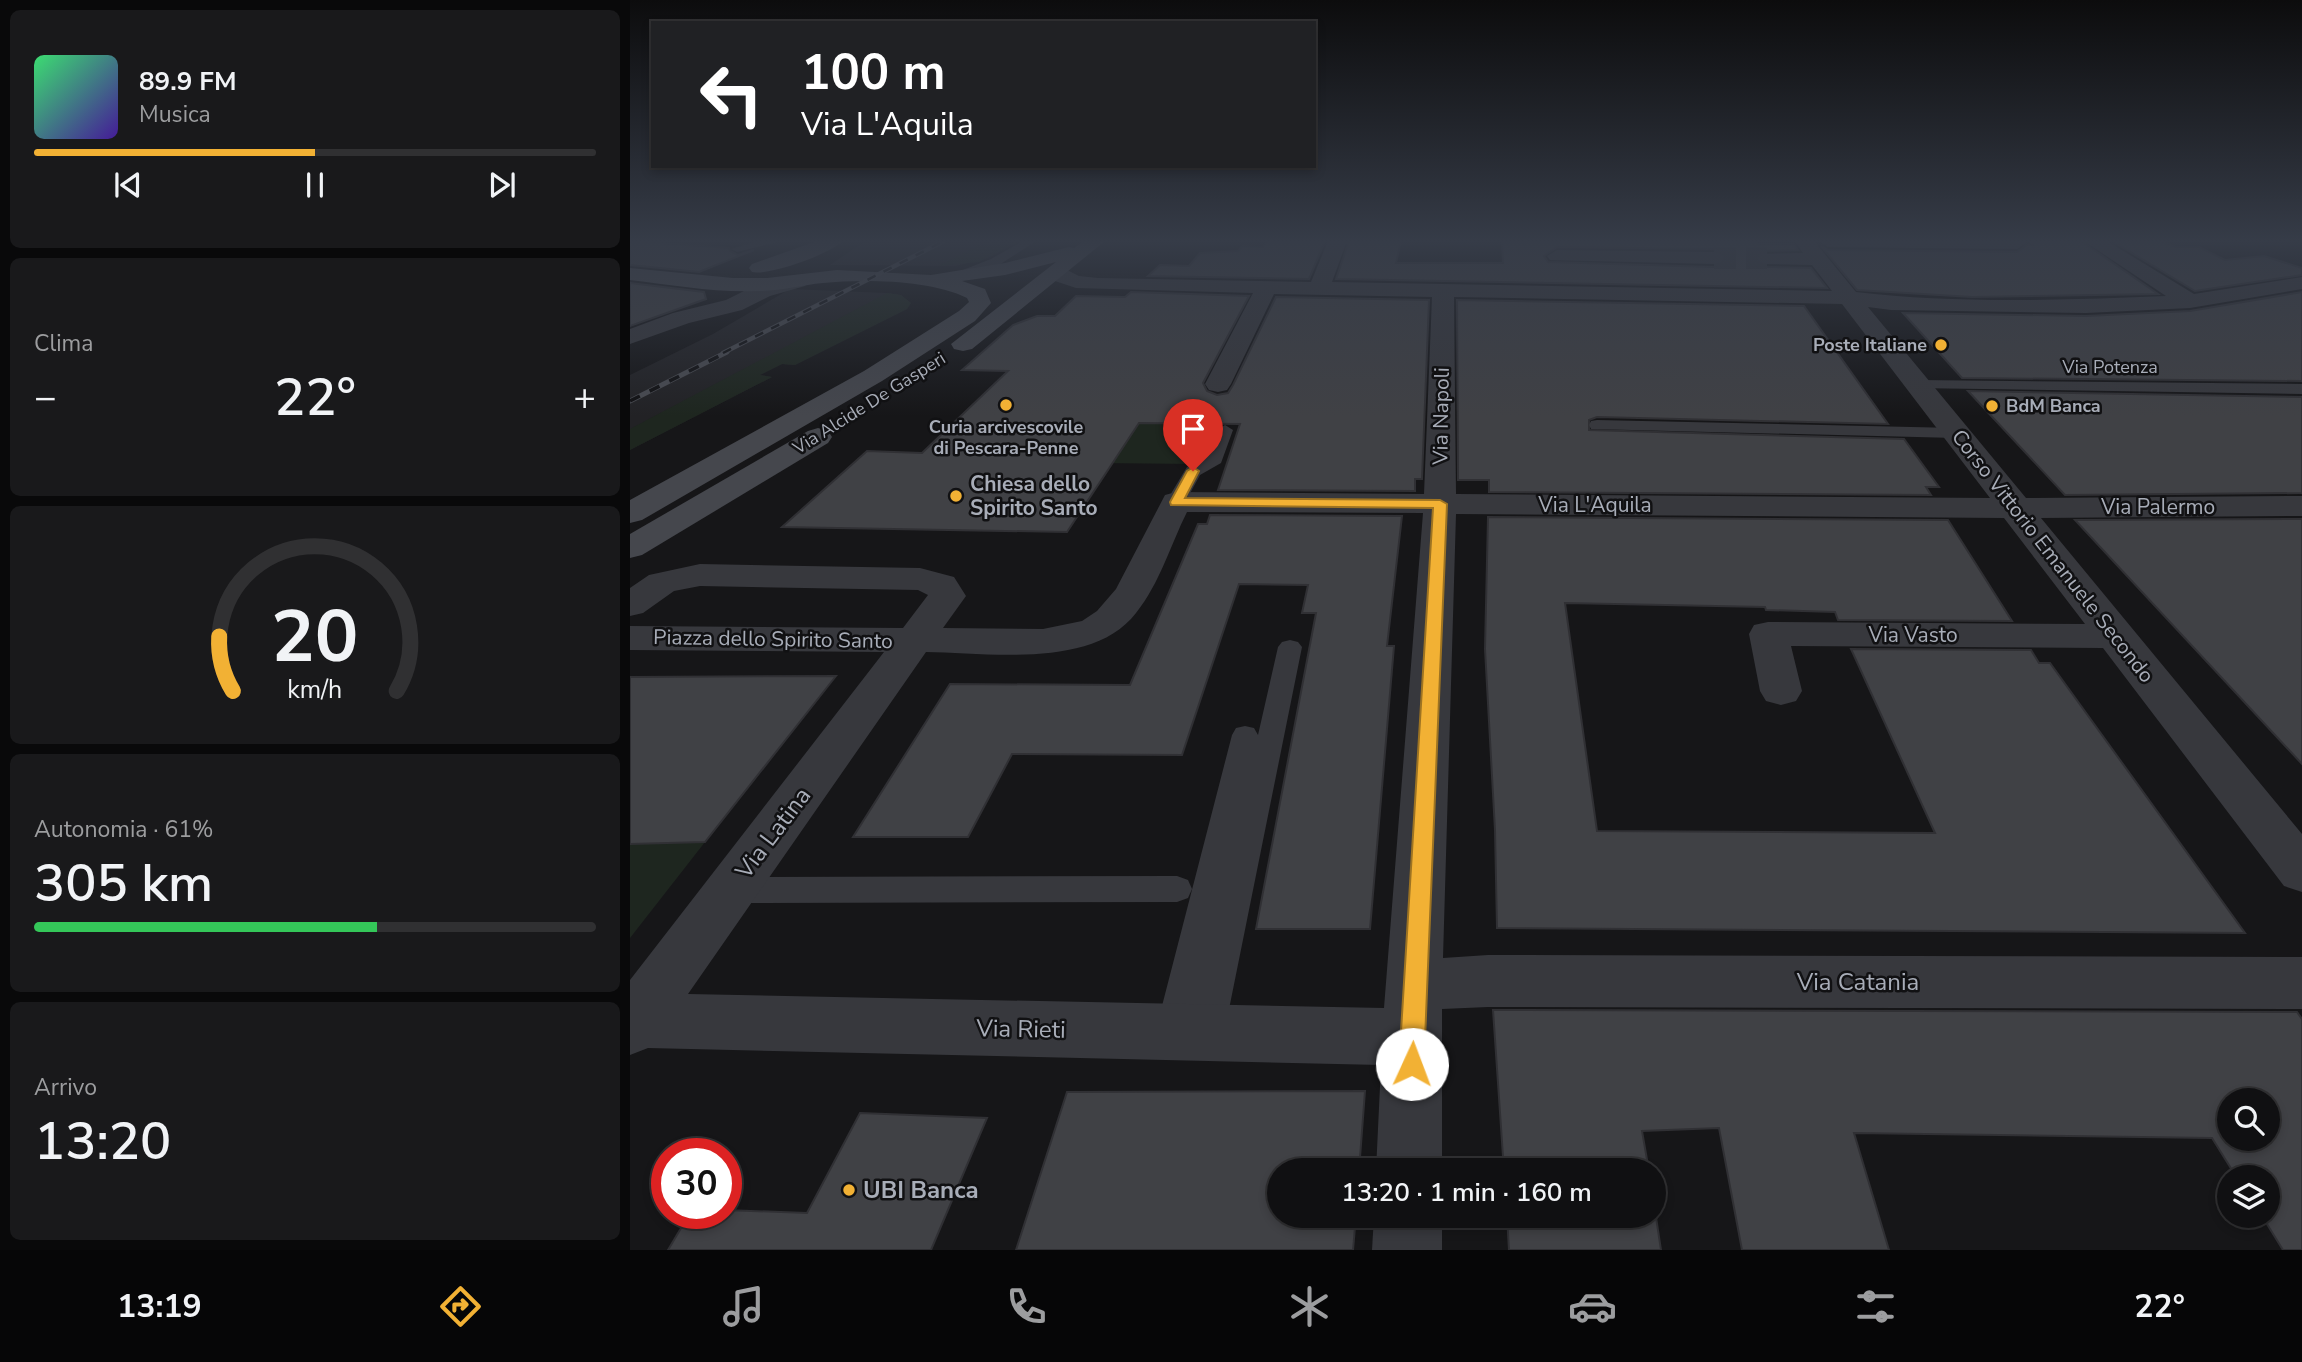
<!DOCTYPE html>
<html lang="it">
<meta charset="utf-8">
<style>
:root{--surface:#101012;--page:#19191b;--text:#f1f3f6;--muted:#9c9d9f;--line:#303032;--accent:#f2b134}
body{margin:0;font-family:"Nunito Sans",sans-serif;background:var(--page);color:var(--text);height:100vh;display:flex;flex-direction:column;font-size:26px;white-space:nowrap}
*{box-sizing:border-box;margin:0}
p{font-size:23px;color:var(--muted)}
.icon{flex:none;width:38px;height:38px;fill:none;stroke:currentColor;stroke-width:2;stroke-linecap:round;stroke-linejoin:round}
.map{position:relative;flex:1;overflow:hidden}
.panel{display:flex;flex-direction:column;gap:10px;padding:10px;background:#09090a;width:630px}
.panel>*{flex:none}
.top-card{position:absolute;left:21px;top:21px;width:665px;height:147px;border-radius:0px;box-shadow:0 4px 10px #0003,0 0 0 2px var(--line);background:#202124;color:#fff;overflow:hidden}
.fabs{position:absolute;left:1587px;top:1088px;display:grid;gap:14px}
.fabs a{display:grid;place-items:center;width:63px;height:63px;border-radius:50%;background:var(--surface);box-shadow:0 4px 10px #0003,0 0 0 2px var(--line);font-size:35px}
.speed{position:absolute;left:21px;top:1138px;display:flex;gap:14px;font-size:35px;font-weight:700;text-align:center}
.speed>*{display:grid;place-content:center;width:91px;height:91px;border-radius:50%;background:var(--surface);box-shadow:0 4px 10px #0003,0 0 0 2px var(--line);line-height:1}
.speed .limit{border:10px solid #d22;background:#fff;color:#111}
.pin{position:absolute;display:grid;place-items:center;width:60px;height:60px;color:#fff;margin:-72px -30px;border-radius:50% 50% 50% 0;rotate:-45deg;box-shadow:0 0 7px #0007}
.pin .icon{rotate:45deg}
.me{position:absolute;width:77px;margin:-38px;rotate:2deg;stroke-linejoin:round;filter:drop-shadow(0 0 5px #0008)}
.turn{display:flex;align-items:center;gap:24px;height:147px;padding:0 35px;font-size:32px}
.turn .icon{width:91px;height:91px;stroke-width:2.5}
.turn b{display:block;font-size:49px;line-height:60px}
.big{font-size:52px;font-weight:600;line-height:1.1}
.panel .card{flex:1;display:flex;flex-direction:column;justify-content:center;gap:10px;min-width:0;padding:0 24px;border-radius:10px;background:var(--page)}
.panel .dial{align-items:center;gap:0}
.dial svg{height:182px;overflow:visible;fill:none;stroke:var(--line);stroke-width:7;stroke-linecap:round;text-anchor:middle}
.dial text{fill:var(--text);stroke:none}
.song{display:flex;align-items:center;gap:21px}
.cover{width:84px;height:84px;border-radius:10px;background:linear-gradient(135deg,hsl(140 70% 55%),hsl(260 70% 35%))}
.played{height:7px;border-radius:4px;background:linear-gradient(90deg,var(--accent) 50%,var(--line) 50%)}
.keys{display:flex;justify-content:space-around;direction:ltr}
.heat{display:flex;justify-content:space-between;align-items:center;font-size:38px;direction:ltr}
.charge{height:10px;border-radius:5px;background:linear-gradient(90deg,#34c759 61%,var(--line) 0)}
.trip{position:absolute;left:637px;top:1158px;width:399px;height:70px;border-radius:35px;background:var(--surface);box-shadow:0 4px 10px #0003,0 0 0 2px var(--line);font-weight:600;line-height:70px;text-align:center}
.menu{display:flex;height:112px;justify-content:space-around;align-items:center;background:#060607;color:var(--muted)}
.menu .icon{width:49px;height:49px}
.menu .active{color:var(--accent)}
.menu b{font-size:32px;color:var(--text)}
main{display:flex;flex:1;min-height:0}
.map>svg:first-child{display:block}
</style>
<main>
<section class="panel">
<div class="card">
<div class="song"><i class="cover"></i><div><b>89.9 FM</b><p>Musica</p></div></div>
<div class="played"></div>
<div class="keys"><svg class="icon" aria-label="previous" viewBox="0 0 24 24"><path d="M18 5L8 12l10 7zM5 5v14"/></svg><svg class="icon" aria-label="pause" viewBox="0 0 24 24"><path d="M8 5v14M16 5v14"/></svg><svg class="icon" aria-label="next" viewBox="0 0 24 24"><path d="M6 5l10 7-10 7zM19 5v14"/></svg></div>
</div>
<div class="card"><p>Clima</p>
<div class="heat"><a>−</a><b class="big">22°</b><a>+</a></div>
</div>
<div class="card dial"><svg viewBox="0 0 100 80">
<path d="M14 69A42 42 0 1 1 86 69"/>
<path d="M14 69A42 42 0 0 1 8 45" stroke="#f2b134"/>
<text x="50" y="56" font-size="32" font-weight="700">20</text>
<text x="50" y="72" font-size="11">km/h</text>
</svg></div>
<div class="card"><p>Autonomia · 61%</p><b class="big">305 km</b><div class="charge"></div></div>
<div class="card"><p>Arrivo</p><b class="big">13:20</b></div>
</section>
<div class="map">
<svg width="1672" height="1250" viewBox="0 0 1672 1250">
<rect width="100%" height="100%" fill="#161618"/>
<g fill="#222225">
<path d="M 235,241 L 390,241 L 358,258 L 325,266 L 200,265 Z"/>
<path d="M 160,289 L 257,293 L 271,295 L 281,303 L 277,309 L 165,365 L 152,364 L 130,375 L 142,377 L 0,450 L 0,375 L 83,334 Z"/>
</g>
<g fill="#1e261f">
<path d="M 357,241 L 390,241 L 349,262 L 309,266 Z"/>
<path d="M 257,293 L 271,295 L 281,303 L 277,309 L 165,365 L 152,364 L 130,375 L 142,377 L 0,450 L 0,429 Z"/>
<path d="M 491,422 L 583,423 L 565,464 L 464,463 Z"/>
<path d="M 75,842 L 0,938 L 0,844 Z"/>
</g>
<g fill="#404145" stroke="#303034" stroke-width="2" fill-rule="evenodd">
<path d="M 0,241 L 99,248 L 100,251 L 108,255 L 124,250 L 69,272 L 0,265 Z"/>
<path d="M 637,241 L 695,241 L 679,279 L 518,276 L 530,265 L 559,266 L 570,253 L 608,251 L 612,246 L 633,247 Z"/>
<path d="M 719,241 L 771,241 L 766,263 L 873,263 L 872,241 L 1126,241 L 1128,244 L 1164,244 L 1168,250 L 1130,251 L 1125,260 L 1137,267 L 1181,268 L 1197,288 L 706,279 ZM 927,247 L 1084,249 L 1093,252 L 1097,258 L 1092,265 L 1084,267 L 918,262 L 914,256 Z"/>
<path d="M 1398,241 L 1451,241 L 1528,294 L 1342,297 L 1227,290 L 1191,246 L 1198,250 L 1387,252 L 1397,245 L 1403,245 Z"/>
<path d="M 1482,241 L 1530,241 L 1546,247 L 1569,247 L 1595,260 L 1634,256 L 1672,268 L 1672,275 L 1565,291 Z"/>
<path d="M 0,283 L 74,292 L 76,299 L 0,326 Z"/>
<path d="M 501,292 L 619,296 L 573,383 L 577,391 L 587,395 L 598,393 L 603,385 L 646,297 L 799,300 L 792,479 L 785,479 L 785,491 L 588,490 L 610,424 L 509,423 L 437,532 L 152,527 L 237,451 L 292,453 L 378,371 L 332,370 L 383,325 L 407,316 L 425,316 L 446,296 L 495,297 Z"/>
<path d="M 1672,292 L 1672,381 L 1332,378 L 1273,313 L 1456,316 L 1560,311 Z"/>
<path d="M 827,300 L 1174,306 L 1258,424 L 967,417 L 959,420 L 959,430 L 1274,439 L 1309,487 L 1296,487 L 1301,495 L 859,492 L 859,480 L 828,480 Z"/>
<path d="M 1338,391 L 1672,397 L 1672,493 L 1435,495 Z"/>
<path d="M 580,515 L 772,516 L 757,646 L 764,646 L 740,929 L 626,929 L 686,613 L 672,613 L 678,585 L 609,584 L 552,755 L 382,754 L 338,837 L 223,837 L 320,684 L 500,685 L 568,524 L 577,524 Z"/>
<path d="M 858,517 L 1318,520 L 1382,621 L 1208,620 L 1205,612 L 1136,610 L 1135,607 L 935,603 L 967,831 L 1305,833 L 1221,649 L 1401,650 L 1409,663 L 1420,663 L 1615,933 L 867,928 L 865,830 L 855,649 Z"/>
<path d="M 1672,519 L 1672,764 L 1445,520 Z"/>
<path d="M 206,676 L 75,842 L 0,844 L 0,677 Z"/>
<path d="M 863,1010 L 1667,1012 L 1672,1019 L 1672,1250 L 1653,1250 L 1632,1216 L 1638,1216 L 1638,1178 L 1607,1178 L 1582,1138 L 1224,1133 L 1259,1250 L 1112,1250 L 1089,1128 L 1012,1131 L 1019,1171 L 874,1171 ZM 1600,1101 L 1638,1101 L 1638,1139 L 1600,1139 Z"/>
<path d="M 735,1091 L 729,1171 L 649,1171 L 649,1216 L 726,1216 L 723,1250 L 386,1250 L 437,1092 Z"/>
<path d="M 230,1113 L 357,1118 L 301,1250 L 38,1250 L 60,1213 L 96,1213 L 96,1210 L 177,1213 Z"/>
<path d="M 1024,1204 L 1031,1250 L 879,1250 L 877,1216 L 1024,1216 Z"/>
</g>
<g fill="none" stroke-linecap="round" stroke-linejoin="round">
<path stroke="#333438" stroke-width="22" stroke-dasharray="22 10" stroke-linecap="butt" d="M 1084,258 L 1137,258"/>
<g fill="#37383d" fill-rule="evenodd">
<path d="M 128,241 L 151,241 L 107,252 L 101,249 Z"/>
<path d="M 393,241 L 406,241 L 369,265 L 321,281 L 315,277 L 361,259 Z"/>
<path d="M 1288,380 L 1672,384 L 1672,394 L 1283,388 L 1280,385 L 1283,382 Z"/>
<path d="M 967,420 L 1326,428 L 1334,433 L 1326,438 L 961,429 L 959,425 L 961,421 Z"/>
<path d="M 595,425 L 603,430 L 591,463 L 570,475 L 553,506 L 539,506 L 536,502 L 557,467 L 574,460 L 587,430 Z"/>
<path d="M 660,640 L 668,642 L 672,647 L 594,1034 L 588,1046 L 576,1051 L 564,1046 L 559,1036 L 555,1045 L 543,1050 L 531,1045 L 525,1033 L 602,735 L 606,728 L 615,726 L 624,728 L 628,735 L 648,647 L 652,642 Z"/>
<path d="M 547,876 L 558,880 L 562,889 L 558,898 L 547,902 L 101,903 L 90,899 L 86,890 L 90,881 L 101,877 Z"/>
</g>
<g fill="#37383d" fill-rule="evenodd">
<path d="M 698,241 L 717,241 L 702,282 L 1202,291 L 1182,265 L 1137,264 L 1130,262 L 1127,258 L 1130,254 L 1173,253 L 1165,241 L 1184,241 L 1226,292 C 1325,304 1437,300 1536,296 L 1454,241 L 1477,241 L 1564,294 L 1672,277 L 1672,289 L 1560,308 L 1456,313 L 1261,310 L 1238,307 L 1396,498 L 1672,496 L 1672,516 L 1411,518 L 1672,834 L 1672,892 L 1654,886 L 1473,648 L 1161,646 L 1172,691 L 1166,701 L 1151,705 L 1136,701 L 1130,691 L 1119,634 L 1124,625 L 1138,622 L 1455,624 L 1374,518 L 826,514 L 813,958 L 858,955 L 1672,957 L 1672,1009 L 858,1007 L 812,1009 L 812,1171 L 746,1171 L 751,1065 L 18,1048 L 0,1055 L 0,980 L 254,652 L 0,650 L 0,626 L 273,628 L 298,595 L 288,590 L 70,586 L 44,591 L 13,613 L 0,616 L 0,588 L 19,575 L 70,564 L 290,568 L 324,577 L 336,596 L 313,628 L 413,629 L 452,621 L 467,611 L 486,589 L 535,495 L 546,492 L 794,494 L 802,297 L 644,294 L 601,384 L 597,390 L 588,392 L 579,390 L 575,384 L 623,293 L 446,288 L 422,280 L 417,271 L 420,267 L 427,265 L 449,276 L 468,278 L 681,282 ZM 824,297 L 1212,304 L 1360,498 L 826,494 ZM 557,512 L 793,513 L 754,1008 L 58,994 L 296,652 C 360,653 463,669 506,613 C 530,583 540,546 557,512 Z"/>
<path d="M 1189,241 L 1395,241 L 1396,243 L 1387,249 L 1198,247 Z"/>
<path d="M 927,250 L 1084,252 L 1091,254 L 1094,258 L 1091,262 L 1084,264 L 920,260 L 917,256 Z"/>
<path d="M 168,276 L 175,278 L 178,282 L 175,286 L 140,296 L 112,310 L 59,323 L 0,344 L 0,329 L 43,313 L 96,300 L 124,286 Z"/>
<path d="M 744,1216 L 812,1216 L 812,1250 L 742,1250 Z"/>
</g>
<g fill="#45474d" fill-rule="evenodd">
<path d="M 187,241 L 212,241 C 201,254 138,276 122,272 L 119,268 L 122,264 Z"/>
<path d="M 454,241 L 475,241 L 342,349 L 333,351 L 324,349 L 321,344 L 426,262 L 375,275 L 332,281 L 355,289 L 361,303 L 345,321 L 252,381 L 12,520 L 0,523 L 0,500 L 234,371 L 329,311 L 339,302 L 337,298 C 301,280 234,279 193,283 C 172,285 151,291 129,291 C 86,293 43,285 0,280 L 0,268 L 103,278 L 137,278 L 207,270 L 301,275 L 375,263 L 439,247 L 444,248 Z"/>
<path d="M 188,428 L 198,431 L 202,437 L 198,443 L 12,555 L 0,558 L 0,534 L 178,431 Z"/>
</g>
<defs>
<path id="rail-far1" d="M 93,353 L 314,241"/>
<path id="rail" d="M 0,401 L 97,352"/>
</defs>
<use href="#rail-far1" stroke="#4a4c52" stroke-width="4.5"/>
<use href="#rail" stroke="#4a4c52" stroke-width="5"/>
<use href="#rail-far1" stroke="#111113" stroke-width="2.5" stroke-dasharray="9" stroke-linecap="butt"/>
<use href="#rail" stroke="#111113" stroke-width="3.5" stroke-dasharray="11" stroke-linecap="butt"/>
</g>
<linearGradient id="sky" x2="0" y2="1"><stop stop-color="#0c0c0d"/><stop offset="0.58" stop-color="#363c48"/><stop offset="1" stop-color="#363c48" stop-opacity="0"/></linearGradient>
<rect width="1672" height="416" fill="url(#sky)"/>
<path fill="#f2b134" stroke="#9d7322" stroke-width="2" d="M 563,467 L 569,471 L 555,498 L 810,500 L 817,504 L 794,1064 L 791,1073 L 782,1076 L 773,1073 L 769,1064 L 803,508 L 541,505 L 540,502 L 557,471 Z"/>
<g fill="#f2b134" stroke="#111113" stroke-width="2.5">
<circle cx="1311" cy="345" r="7"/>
<circle cx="376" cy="405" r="7"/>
<circle cx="1362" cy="406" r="7"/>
<circle cx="326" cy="496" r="7"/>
<circle cx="219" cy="1190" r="7"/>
</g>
<g text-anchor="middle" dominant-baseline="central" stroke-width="5" stroke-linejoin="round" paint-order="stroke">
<g font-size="18" font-weight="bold" fill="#a8adb8" stroke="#111113" text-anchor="end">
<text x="1297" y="345">Poste Italiane</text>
<text x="1376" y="406" text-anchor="start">BdM Banca</text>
<text x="376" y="427" text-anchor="middle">Curia arcivescovile<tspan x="376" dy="21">di Pescara-Penne</tspan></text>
</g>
<g font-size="18" fill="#a8adb8" stroke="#111113">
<text x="1480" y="367">Via Potenza</text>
<text transform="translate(239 403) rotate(-32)">Via Alcide De Gasperi</text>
</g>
<g font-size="21" fill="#a8adb8" stroke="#111113">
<text transform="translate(811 416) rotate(-89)">Via Napoli</text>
<text x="965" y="505">Via L'Aquila</text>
<text x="1528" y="507">Via Palermo</text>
<text transform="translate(1423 556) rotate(52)">Corso Vittorio Emanuele Secondo</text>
<text x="1283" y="635">Via Vasto</text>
<text transform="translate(143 639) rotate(1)">Piazza dello Spirito Santo</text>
</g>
<g font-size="21" font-weight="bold" fill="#a8adb8" stroke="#111113" text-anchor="start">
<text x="340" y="484">Chiesa dello<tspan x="340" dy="24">Spirito Santo</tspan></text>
</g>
<g font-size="24" fill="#a8adb8" stroke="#111113">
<text transform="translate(143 833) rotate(-53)">Via Latina</text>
<text x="1228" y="982">Via Catania</text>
<text transform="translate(391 1029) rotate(1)">Via Rieti</text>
</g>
<g font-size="24" font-weight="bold" fill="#a8adb8" stroke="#111113" text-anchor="start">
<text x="233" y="1190">UBI Banca</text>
</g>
</g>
</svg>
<div class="fabs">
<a><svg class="icon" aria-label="search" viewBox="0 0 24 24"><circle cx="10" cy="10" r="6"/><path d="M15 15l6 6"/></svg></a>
<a><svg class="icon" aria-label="layers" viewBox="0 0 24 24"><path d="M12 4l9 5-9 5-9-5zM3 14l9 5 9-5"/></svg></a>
</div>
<div class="speed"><div class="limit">30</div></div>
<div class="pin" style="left:563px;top:471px;background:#d93025"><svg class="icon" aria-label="arrive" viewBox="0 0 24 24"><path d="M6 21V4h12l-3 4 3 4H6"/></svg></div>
<svg class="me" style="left:782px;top:1064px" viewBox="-20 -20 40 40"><circle r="19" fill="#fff"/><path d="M0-13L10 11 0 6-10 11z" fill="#f2b134"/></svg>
<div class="trip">13:20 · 1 min · 160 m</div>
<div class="top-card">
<div class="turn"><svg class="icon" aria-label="left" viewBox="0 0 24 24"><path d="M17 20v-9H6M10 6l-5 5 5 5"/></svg><div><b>100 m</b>Via L'Aquila</div></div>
</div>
</div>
</main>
<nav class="menu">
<b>13:19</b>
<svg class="icon active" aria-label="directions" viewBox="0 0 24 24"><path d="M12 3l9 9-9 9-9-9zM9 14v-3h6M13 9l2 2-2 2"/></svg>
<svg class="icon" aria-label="music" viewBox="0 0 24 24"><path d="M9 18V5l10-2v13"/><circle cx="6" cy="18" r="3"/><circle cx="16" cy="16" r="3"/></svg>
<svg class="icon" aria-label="phone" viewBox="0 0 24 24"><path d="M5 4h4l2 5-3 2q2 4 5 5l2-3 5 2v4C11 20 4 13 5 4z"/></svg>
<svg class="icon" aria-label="climate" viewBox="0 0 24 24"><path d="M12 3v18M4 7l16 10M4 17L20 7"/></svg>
<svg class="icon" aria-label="car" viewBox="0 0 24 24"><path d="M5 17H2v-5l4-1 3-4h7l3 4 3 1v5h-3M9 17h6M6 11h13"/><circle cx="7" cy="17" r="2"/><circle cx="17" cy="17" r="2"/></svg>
<svg class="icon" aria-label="filters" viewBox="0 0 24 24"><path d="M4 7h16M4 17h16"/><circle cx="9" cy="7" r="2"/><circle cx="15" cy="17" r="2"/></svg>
<b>22°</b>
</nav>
